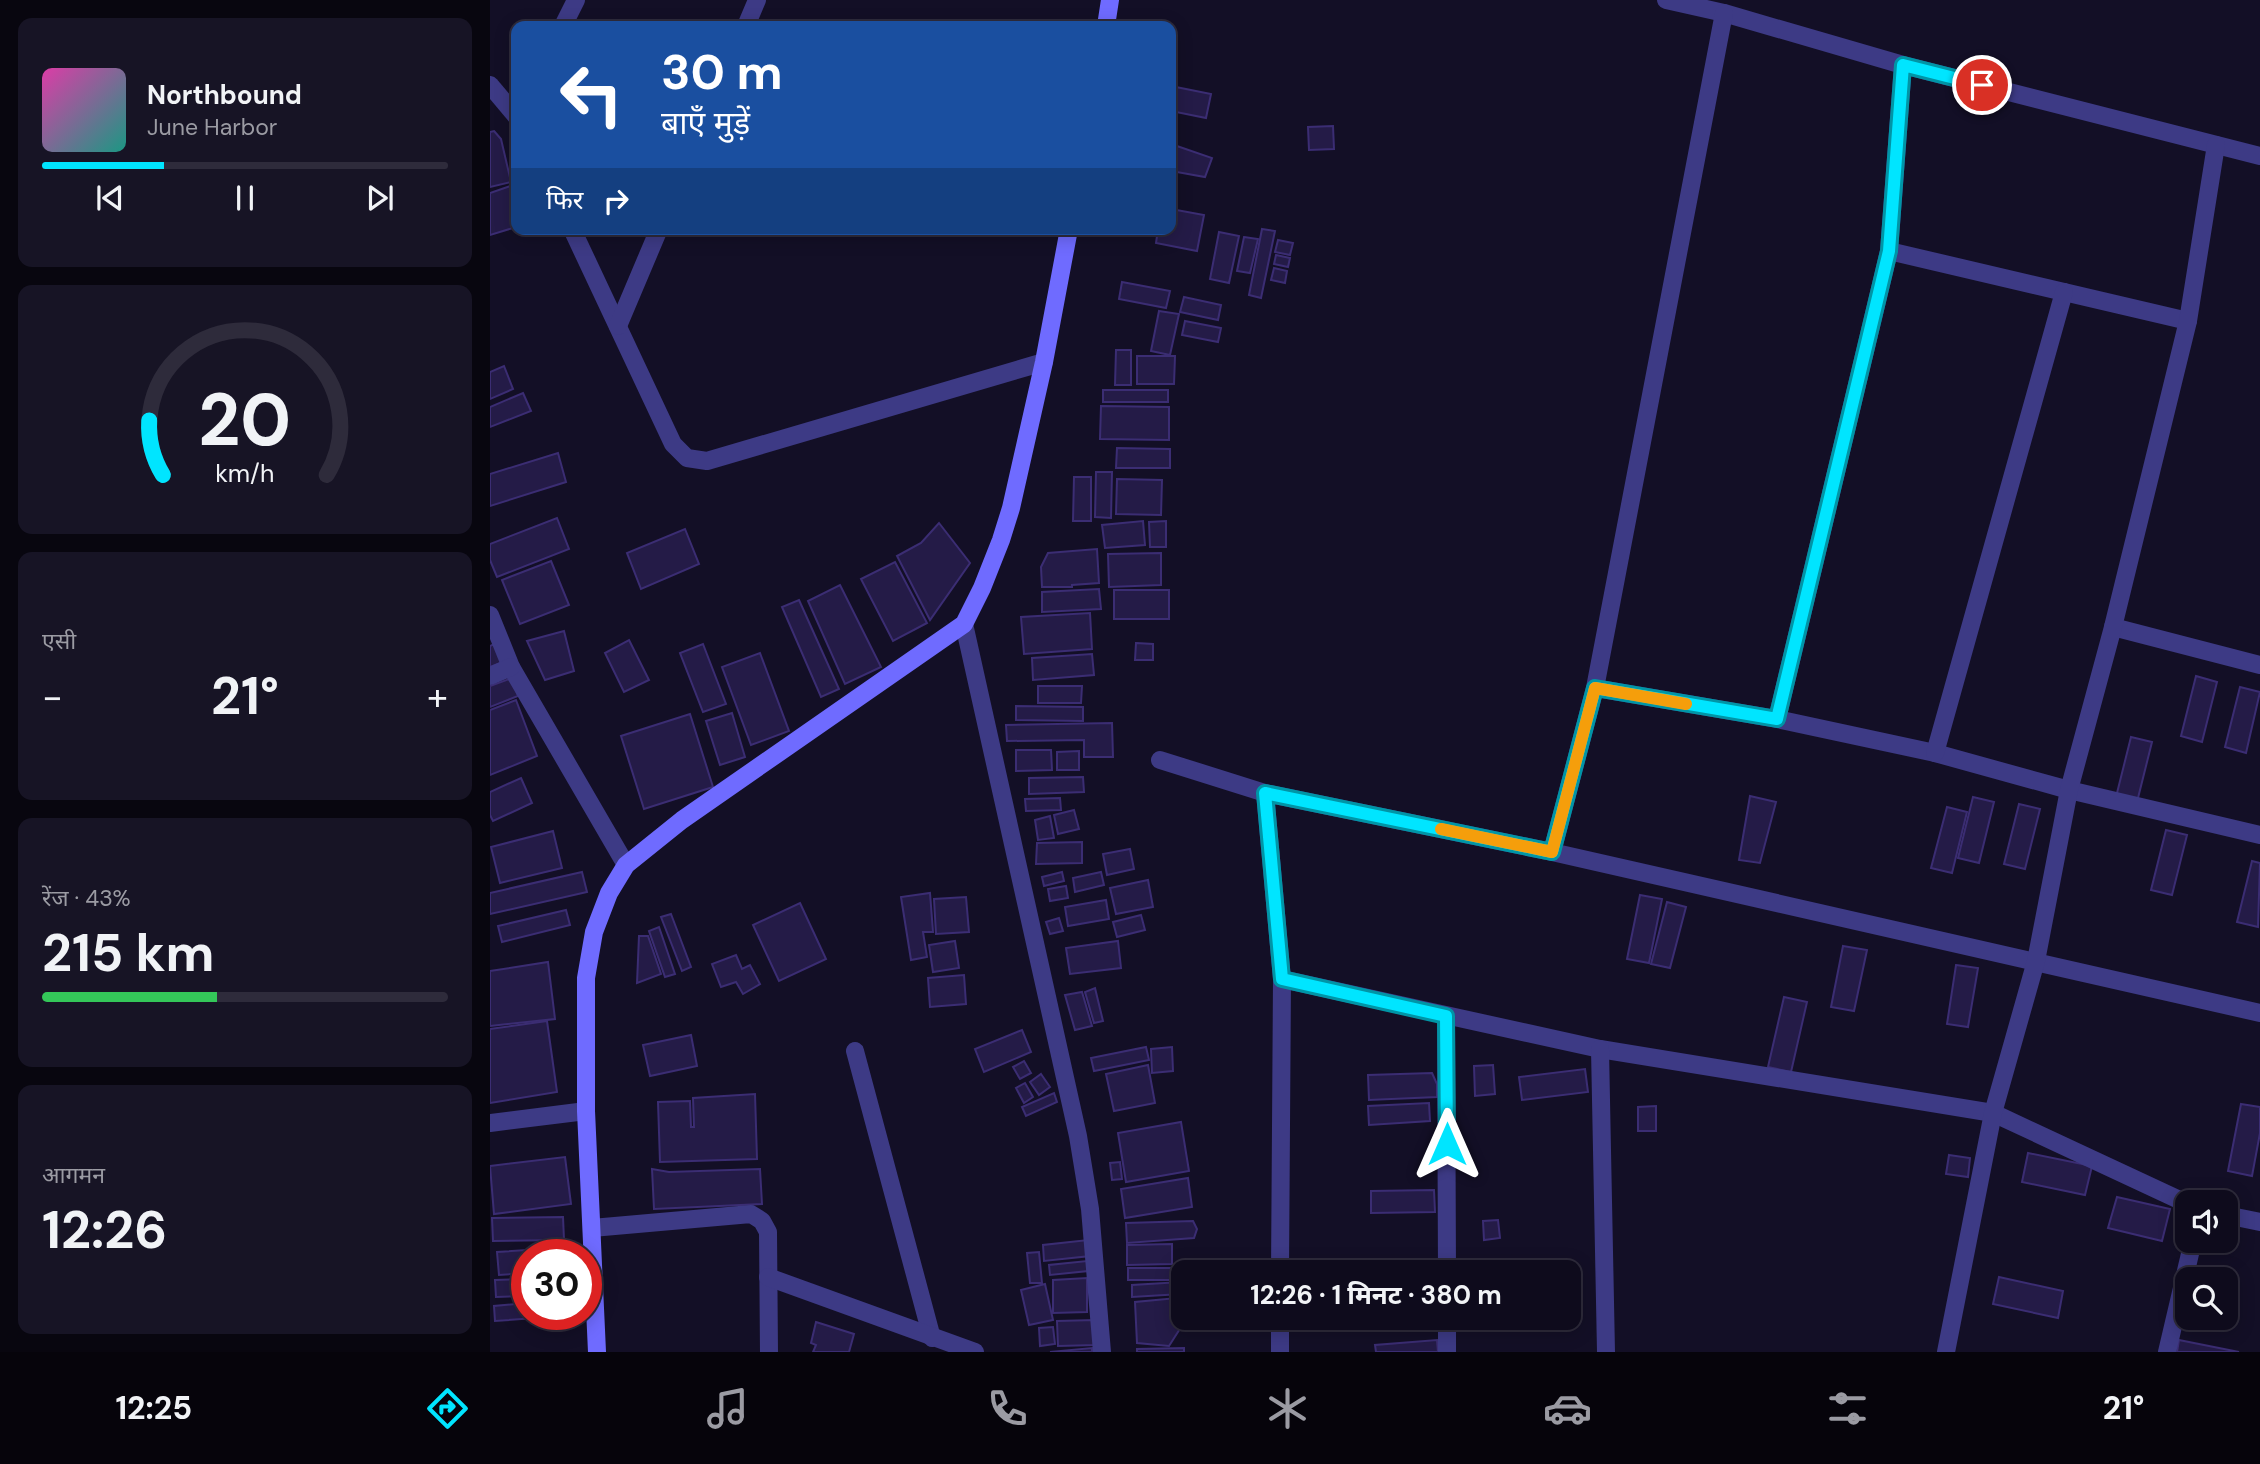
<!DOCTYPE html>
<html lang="hi">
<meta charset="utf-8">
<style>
:root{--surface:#0e0b1c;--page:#171425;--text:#f1f3f6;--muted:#9b9ba3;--line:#2e2b3b;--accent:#00e5ff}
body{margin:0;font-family:"DM Sans","Noto Sans Devanagari",sans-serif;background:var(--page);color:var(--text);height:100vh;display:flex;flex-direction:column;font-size:26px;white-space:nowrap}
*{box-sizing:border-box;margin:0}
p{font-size:23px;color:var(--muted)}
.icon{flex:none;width:38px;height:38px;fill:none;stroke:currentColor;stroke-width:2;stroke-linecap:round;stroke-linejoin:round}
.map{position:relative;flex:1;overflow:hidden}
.details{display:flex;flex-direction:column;gap:18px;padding:18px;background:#08060f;width:490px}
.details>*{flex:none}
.banner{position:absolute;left:21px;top:21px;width:665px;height:214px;border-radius:14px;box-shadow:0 4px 18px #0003,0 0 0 2px var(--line);background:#1a4fa0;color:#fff;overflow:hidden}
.buttons{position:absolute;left:1685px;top:1190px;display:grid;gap:14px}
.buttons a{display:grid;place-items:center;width:63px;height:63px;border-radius:14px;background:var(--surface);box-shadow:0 4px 18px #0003,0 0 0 2px var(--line);font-size:35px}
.speed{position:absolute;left:21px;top:1239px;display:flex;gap:14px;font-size:35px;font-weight:700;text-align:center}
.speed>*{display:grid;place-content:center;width:91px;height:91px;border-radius:50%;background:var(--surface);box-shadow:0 4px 18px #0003,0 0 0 2px var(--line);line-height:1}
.speed .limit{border:10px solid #d22;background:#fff;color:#111}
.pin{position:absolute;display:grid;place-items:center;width:60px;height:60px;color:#fff;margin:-30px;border:4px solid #fff;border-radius:50%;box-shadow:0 2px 7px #0007}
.me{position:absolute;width:77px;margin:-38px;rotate:0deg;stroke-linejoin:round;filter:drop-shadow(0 0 5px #0008)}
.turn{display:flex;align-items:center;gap:24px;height:147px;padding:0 35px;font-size:32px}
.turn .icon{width:91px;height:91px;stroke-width:2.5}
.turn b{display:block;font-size:49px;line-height:60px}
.then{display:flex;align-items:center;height:66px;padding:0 35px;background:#0003;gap:14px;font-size:26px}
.big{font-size:52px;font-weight:700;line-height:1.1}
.details .widget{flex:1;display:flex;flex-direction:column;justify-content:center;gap:10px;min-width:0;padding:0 24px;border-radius:14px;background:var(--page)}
.details .dial{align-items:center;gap:0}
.dial svg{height:182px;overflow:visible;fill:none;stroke:var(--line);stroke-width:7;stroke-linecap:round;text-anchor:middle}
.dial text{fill:var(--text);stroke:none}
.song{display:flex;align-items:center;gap:21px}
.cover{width:84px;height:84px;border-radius:10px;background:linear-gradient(135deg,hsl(320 70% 55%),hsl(170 70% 35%))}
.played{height:7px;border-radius:4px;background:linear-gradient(90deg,var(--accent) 30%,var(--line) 30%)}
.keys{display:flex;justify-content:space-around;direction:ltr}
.heat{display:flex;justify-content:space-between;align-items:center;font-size:38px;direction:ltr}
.charge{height:10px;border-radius:5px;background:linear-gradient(90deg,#34c759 43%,var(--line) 0)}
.trip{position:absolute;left:681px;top:1260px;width:410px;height:70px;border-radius:14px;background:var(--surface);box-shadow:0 4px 18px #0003,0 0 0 2px var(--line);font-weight:700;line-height:70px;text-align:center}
.menu{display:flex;height:112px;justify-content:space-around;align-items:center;background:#06040b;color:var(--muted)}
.menu .icon{width:49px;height:49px}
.menu .active{color:var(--accent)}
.menu b{font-size:32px;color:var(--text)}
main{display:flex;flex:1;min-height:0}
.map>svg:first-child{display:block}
</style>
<main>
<section class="details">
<div class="widget">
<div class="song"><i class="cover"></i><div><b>Northbound</b><p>June Harbor</p></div></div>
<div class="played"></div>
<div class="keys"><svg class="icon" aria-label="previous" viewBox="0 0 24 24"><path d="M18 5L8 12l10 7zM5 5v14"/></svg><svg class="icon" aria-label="pause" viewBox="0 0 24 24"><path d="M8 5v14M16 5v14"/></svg><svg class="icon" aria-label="next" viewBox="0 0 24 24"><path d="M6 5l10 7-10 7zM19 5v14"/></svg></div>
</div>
<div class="widget dial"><svg viewBox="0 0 100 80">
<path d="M14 69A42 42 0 1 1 86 69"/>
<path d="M14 69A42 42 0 0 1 8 45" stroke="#00e5ff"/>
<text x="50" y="56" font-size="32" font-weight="700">20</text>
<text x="50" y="72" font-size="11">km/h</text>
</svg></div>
<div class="widget"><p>एसी</p>
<div class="heat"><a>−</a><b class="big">21°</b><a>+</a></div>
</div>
<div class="widget"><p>रेंज · 43%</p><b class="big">215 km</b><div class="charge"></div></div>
<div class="widget"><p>आगमन</p><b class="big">12:26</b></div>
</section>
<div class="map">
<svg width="1770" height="1352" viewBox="0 0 1770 1352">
<rect width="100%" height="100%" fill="#130f26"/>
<g fill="#241b47" stroke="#3b2d73" stroke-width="2">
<path d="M 681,86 L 721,94 L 716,118 L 681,111 Z"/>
<path d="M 843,126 L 844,149 L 819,150 L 818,127 Z"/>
<path d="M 4,131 L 11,139 L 21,182 L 0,187 L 0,132 Z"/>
<path d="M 684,145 L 722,158 L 715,177 L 681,171 Z"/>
<path d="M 26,184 L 26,227 L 0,235 L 0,193 Z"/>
<path d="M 681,209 L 714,215 L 707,251 L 666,243 L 668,229 L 681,229 Z"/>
<path d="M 772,229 L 785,231 L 771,298 L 759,295 Z"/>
<path d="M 729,232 L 749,236 L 739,283 L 720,279 Z"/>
<path d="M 754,237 L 768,239 L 760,273 L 747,271 Z"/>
<path d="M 788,240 L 803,243 L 800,255 L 785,252 Z"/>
<path d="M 786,255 L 800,258 L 798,267 L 784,264 Z"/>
<path d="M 784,268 L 797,271 L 795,283 L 781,280 Z"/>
<path d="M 632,282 L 680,291 L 676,308 L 629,299 Z"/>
<path d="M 694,297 L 731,305 L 728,320 L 690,312 Z"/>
<path d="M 669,311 L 689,314 L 680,355 L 661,351 Z"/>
<path d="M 695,321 L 731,328 L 728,342 L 692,335 Z"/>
<path d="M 626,350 L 641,350 L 641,385 L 625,385 Z"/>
<path d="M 647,356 L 685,356 L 684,384 L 647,384 Z"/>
<path d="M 14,366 L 23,389 L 0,399 L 0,372 Z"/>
<rect x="613" y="390" width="65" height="12"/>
<path d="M 33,393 L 41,411 L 0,427 L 0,407 Z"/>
<path d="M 611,406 L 679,407 L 679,440 L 610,439 Z"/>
<path d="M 627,448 L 680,449 L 680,468 L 626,468 Z"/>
<path d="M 68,453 L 76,482 L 0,506 L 0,474 Z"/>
<path d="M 606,472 L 622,472 L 621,518 L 605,517 Z"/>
<path d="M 584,477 L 601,477 L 601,521 L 583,521 Z"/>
<path d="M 627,479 L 672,480 L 671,515 L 626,514 Z"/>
<path d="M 67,518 L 79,549 L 7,577 L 0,560 L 0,544 Z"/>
<path d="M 653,521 L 655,545 L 615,548 L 612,525 Z"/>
<path d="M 676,521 L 676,547 L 660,547 L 659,522 Z"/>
<path d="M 449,523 L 480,563 L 440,620 L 407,556 L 431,543 Z"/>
<path d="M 195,529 L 209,564 L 151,589 L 137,553 Z"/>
<path d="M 607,549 L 609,583 L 582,585 L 582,587 L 552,587 L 551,567 L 558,553 Z"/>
<path d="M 671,553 L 671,585 L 619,587 L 618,554 Z"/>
<path d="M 61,561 L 79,605 L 30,624 L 12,580 Z"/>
<path d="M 405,562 L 437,623 L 403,641 L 371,579 Z"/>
<path d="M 350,585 L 391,667 L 355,684 L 318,601 Z"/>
<path d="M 609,589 L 611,609 L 552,612 L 552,592 Z"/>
<rect x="624" y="590" width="55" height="29"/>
<path d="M 309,600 L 349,689 L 331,697 L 292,607 Z"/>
<path d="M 600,613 L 602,649 L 534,654 L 531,617 Z"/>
<path d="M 74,631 L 84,671 L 55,680 L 37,641 Z"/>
<path d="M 139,640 L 159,680 L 134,692 L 115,653 Z"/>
<path d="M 6,643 L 13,662 L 0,667 L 0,646 Z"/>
<path d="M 646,643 L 663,644 L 663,660 L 645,660 Z"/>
<path d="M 213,644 L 236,704 L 213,712 L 190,653 Z"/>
<path d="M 270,653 L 299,731 L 261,745 L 232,667 Z"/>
<path d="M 602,654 L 604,675 L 543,680 L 542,658 Z"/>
<path d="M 1706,676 L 1727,682 L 1712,742 L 1691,736 Z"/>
<path d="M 22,678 L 28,696 L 0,707 L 0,686 Z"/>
<path d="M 548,686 L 592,686 L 591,703 L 548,703 Z"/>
<path d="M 1750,687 L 1770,692 L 1756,753 L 1735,747 Z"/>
<path d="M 26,700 L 47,756 L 0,775 L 0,710 Z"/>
<path d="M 526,706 L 593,707 L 593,721 L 526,720 Z"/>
<path d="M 242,713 L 255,757 L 230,765 L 216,721 Z"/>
<path d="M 200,714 L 223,787 L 154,809 L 131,736 Z"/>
<path d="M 622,723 L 623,757 L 594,757 L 594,740 L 517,741 L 516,725 Z"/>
<path d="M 1641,737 L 1662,742 L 1647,802 L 1626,797 Z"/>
<path d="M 526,750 L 561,750 L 562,770 L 526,771 Z"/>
<path d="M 589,751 L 589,770 L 567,770 L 567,752 Z"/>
<path d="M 593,777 L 594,792 L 539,794 L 539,778 Z"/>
<path d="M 31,778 L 42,803 L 3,821 L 0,815 L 0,792 Z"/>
<path d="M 1260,796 L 1286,802 L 1270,863 L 1249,860 Z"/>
<path d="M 1483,797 L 1504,802 L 1489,863 L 1468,858 Z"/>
<path d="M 570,798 L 571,810 L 536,811 L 535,799 Z"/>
<path d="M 1529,804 L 1550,809 L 1535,869 L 1514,864 Z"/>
<path d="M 1457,807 L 1477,812 L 1462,873 L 1441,868 Z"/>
<path d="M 584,810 L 589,829 L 568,834 L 564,815 Z"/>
<path d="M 560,816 L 564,838 L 548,840 L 545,820 Z"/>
<path d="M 1676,830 L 1697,835 L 1682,895 L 1661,890 Z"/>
<path d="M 63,831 L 72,868 L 10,883 L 1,847 Z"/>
<path d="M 592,842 L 592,863 L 546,864 L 547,843 Z"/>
<path d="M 640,849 L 644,869 L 617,875 L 613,854 Z"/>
<path d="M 1762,861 L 1770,863 L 1768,927 L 1747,922 Z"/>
<path d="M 92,872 L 97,892 L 0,914 L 0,893 Z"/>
<path d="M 572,872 L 574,881 L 554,886 L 552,877 Z"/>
<path d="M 611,872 L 614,885 L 585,892 L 583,878 Z"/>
<path d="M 658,880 L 663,907 L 626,914 L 620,888 Z"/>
<path d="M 576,886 L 578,898 L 560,901 L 558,889 Z"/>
<path d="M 440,893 L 443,932 L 433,932 L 437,957 L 421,960 L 411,897 Z"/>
<path d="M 1150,895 L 1172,899 L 1159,963 L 1137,959 Z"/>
<path d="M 476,897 L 479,932 L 446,934 L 444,899 Z"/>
<path d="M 616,900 L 619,919 L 578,926 L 575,907 Z"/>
<path d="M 1177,902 L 1196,907 L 1180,968 L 1161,964 Z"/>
<path d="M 310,903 L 336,959 L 289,981 L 263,925 Z"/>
<path d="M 76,910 L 80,925 L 12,942 L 8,926 Z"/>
<path d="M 181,914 L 201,967 L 192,971 L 171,917 Z"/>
<path d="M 651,915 L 655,930 L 627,937 L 623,922 Z"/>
<path d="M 569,918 L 573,931 L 560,934 L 556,922 Z"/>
<path d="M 169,927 L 185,974 L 175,977 L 159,931 Z"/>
<path d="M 149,936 L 158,936 L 171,974 L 147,983 Z"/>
<path d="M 465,941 L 469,968 L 443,972 L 439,945 Z"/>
<path d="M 628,941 L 631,968 L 580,974 L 576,948 Z"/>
<path d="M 1353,946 L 1377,950 L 1364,1011 L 1341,1007 Z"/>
<path d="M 246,955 L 252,969 L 260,965 L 270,984 L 253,994 L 246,982 L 231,987 L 222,964 Z"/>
<path d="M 58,962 L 65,1019 L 0,1026 L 0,971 Z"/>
<path d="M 1466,965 L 1488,968 L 1478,1027 L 1457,1024 Z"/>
<path d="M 474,975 L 476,1004 L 440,1007 L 438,978 Z"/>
<path d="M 605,988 L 613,1021 L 604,1023 L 595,992 Z"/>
<path d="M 592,992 L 602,1026 L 585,1030 L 575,995 Z"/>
<path d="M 1294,997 L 1317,1002 L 1301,1072 L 1278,1067 Z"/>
<path d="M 57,1021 L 67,1092 L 0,1103 L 0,1029 Z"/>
<path d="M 532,1030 L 541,1052 L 494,1072 L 485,1049 Z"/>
<path d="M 201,1035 L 207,1066 L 160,1076 L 153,1045 Z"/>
<path d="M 656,1047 L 659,1060 L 604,1071 L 601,1058 Z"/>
<path d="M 682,1047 L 683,1071 L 662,1073 L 661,1049 Z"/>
<path d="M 534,1061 L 541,1073 L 530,1079 L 523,1067 Z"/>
<path d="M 658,1065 L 665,1103 L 624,1111 L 616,1074 Z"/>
<path d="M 1003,1065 L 1005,1094 L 985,1096 L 984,1066 Z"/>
<path d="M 1095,1069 L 1098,1092 L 1032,1100 L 1029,1077 Z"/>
<path d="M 942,1073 L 947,1084 L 947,1097 L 879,1100 L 878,1075 Z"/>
<path d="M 551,1074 L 560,1087 L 549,1095 L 540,1082 Z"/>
<path d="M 535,1083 L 543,1097 L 534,1103 L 526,1088 Z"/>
<path d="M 564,1093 L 567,1102 L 536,1116 L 532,1107 Z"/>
<path d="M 265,1094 L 267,1159 L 170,1162 L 168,1102 L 200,1101 L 201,1127 L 204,1127 L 203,1098 Z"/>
<path d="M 939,1103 L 940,1121 L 879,1125 L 878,1106 Z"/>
<path d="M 1751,1104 L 1770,1107 L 1770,1133 L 1762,1176 L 1738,1171 Z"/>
<path d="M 1166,1106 L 1166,1131 L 1148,1131 L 1148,1107 Z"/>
<path d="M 691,1122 L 699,1171 L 636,1182 L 628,1133 Z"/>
<path d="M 1538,1153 L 1602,1166 L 1595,1195 L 1532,1182 Z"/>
<path d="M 1459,1155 L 1480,1158 L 1478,1177 L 1456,1174 Z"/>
<path d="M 75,1157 L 81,1204 L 4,1214 L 0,1166 Z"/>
<path d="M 630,1162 L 632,1179 L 622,1180 L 620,1163 Z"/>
<path d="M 162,1169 L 179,1172 L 270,1169 L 272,1204 L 164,1209 Z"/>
<path d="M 698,1178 L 702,1207 L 635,1218 L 631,1189 Z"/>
<path d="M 944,1190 L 945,1212 L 881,1213 L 881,1191 Z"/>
<path d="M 1627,1197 L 1680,1209 L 1672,1241 L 1618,1228 Z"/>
<path d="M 73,1217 L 74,1240 L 3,1241 L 2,1218 Z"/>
<path d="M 1008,1220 L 1010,1238 L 994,1240 L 993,1221 Z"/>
<path d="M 703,1221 L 707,1229 L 704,1238 L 637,1243 L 636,1223 Z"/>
<path d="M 598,1240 L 600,1256 L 554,1261 L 553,1245 Z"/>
<path d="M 682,1244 L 682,1264 L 637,1265 L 637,1245 Z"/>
<path d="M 67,1248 L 67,1255 L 37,1255 L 37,1273 L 9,1275 L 7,1252 Z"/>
<path d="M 549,1252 L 552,1283 L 540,1283 L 537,1253 Z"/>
<path d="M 597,1261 L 598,1271 L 560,1275 L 559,1265 Z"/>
<rect x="638" y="1268" width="44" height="12"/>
<path d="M 1509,1277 L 1573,1291 L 1568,1318 L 1503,1304 Z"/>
<path d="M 597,1278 L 597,1312 L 563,1313 L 563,1280 Z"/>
<path d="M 37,1279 L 37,1296 L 6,1297 L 5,1280 Z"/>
<path d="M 691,1282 L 691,1294 L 642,1297 L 642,1285 Z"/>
<path d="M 555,1284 L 563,1320 L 539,1325 L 531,1290 Z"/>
<path d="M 687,1298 L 693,1324 L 679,1346 L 647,1343 L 645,1302 Z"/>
<path d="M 37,1303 L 37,1314 L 72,1314 L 72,1316 L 5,1321 L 4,1306 Z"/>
<path d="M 889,1318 L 952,1318 L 953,1326 L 890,1331 Z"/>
<path d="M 605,1320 L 606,1345 L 568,1346 L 567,1321 Z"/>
<path d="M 326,1322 L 364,1334 L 359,1352 L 323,1352 L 326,1345 L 321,1343 Z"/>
<path d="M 563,1327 L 565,1344 L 550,1346 L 549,1328 Z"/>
<path d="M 947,1340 L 948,1352 L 886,1352 L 885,1345 Z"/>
<path d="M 1689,1340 L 1749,1352 L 1687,1352 Z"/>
<path d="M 602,1348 L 602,1352 L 560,1352 Z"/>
<path d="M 694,1348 L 694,1352 L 647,1352 L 647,1349 Z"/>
</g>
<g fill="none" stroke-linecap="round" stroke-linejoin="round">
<g stroke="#3d3a85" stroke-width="18">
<path d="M 1176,0 L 1234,13 L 1413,65 L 1770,156"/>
<path d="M 73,26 L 86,0"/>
<path d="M 256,26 L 267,0"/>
<path d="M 0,85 L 26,116"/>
<path d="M 82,229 L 183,444 L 197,458 L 217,461 L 554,362"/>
<path d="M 1399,251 L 1698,321"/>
<path d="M 128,326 L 169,229"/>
<path d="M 0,615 L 21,667 L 136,865"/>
<path d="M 474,624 L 588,1136 L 600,1209 L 612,1352"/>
<path d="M 1623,627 L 1770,665"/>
<path d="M 0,676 L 21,667"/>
<path d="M 1105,688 L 1287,719 L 1445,753 L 1579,790 L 1770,835"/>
<path d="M 1287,719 L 1399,251 L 1413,65"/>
<path d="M 1445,753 L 1574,292"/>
<path d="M 670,760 L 775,793 L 1062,852 L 1770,1013"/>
<path d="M 775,793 L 792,979 L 790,1272"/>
<path d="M 1062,852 L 1105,688 L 1234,13"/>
<path d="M 792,979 L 1110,1049 L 1503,1113 L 1698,1204"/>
<path d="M 956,1016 L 957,1272"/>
<path d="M 1110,1049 L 1116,1352"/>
<path d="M 365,1051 L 442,1338"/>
<path d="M 0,1123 L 96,1111"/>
<path d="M 1736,1215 L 1770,1222"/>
<path d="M 102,1228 L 261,1214 L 272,1221 L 278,1232 L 279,1352"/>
<path d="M 278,1277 L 485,1352"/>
<path d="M 957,1318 L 957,1352"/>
<path d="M 790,1352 L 790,1318"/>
<path d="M 1456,1352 L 1503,1113 L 1546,961 L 1579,790 L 1623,627 L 1698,321 L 1726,145"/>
<path d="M 1677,1352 L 1703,1241"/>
</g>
<g stroke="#6f6bff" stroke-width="18">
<path d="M 616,26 L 620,0"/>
<path d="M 107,1352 L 96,1111 L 96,978 L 104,932 L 119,893 L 136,865 L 192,820 L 474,624 L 492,588 L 511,540 L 521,508 L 554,362 L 579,229"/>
</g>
</g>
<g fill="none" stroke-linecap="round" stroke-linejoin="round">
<defs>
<path id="route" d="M 957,1144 L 956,1016 L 792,979 L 775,793 L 1062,852 L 1105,688 L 1287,719 L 1399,251 L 1413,65 L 1492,85"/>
</defs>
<use href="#route" stroke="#0095a6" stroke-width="18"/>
<use href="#route" stroke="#00e5ff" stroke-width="12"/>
<path stroke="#f59e0b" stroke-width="12" d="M 951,829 L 1062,852 L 1105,688 L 1196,704"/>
</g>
</svg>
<div class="buttons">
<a><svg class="icon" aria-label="sound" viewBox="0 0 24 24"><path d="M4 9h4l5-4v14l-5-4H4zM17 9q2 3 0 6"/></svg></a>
<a><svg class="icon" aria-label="search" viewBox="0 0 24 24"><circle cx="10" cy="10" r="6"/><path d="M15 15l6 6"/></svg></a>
</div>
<div class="speed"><div class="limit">30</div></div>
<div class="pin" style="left:1492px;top:85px;background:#d93025"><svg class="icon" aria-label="arrive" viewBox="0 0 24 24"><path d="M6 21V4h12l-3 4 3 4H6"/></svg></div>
<svg class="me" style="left:957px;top:1144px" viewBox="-20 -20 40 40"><path d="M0-17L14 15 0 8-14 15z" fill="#00e5ff" stroke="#fff" stroke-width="4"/></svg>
<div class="trip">12:26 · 1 मिनट · 380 m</div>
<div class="banner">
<div class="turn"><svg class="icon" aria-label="left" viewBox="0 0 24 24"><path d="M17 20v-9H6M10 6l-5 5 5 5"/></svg><div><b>30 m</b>बाएँ मुड़ें</div></div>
<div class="then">फिर<svg class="icon" aria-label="right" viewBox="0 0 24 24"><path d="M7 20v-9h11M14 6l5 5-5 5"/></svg></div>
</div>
</div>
</main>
<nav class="menu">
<b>12:25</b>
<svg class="icon active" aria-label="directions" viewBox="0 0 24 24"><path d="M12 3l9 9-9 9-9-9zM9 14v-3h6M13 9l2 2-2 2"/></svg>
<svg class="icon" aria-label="music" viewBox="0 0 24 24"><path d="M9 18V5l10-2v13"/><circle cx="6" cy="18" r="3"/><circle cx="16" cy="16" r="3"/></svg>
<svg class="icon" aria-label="phone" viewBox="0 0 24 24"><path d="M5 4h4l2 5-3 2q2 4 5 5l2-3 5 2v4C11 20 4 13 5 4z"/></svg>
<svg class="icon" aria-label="climate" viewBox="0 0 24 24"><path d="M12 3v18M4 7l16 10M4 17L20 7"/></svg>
<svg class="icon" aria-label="car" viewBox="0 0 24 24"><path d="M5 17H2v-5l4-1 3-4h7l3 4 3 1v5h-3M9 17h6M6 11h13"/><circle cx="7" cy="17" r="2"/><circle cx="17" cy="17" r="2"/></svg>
<svg class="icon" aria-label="filters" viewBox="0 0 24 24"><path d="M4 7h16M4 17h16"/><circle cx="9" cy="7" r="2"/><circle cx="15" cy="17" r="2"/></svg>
<b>21°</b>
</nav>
